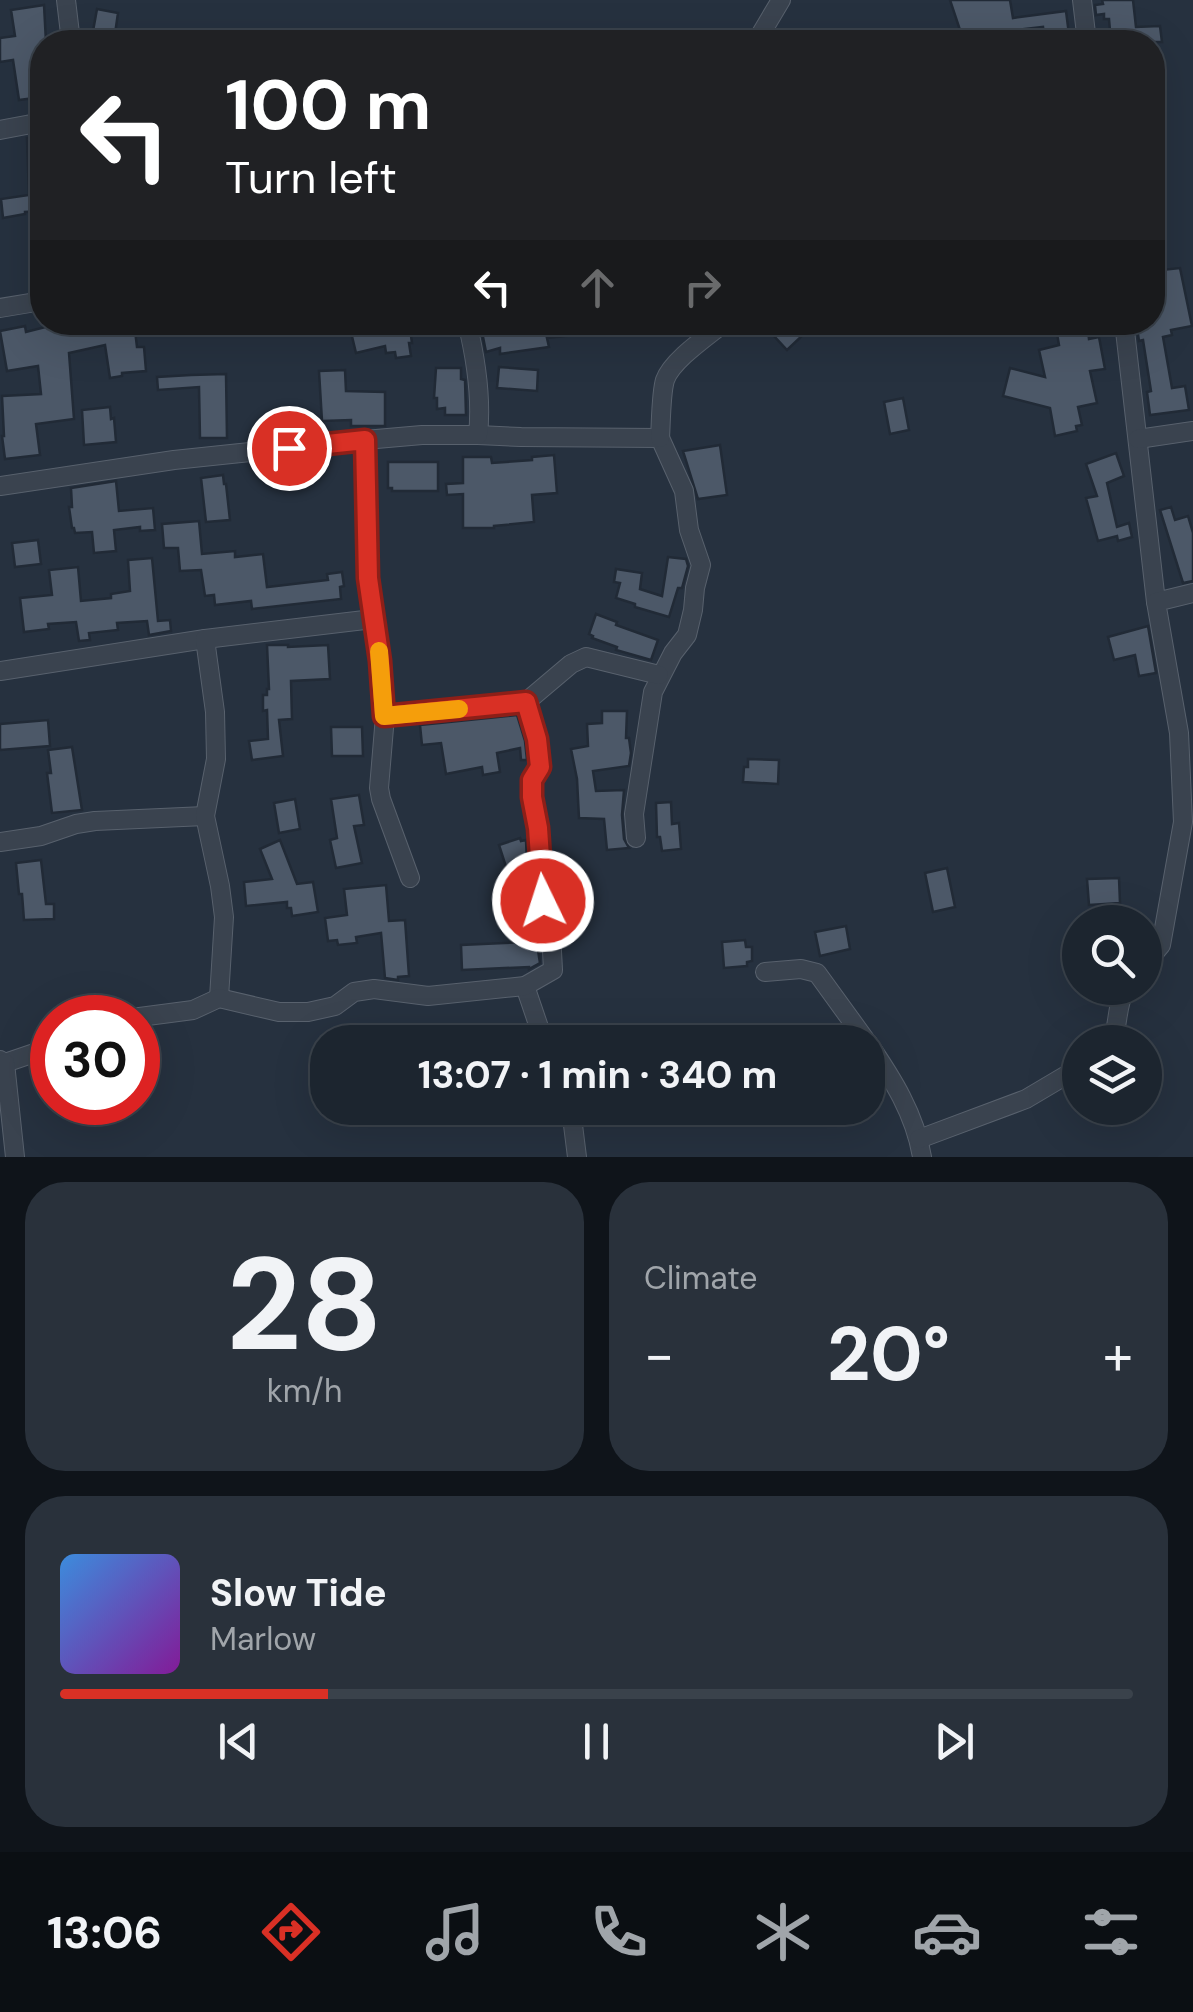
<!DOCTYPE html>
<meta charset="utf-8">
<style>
:root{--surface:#1c252f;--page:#29313b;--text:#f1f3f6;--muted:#a0a5aa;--line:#3a424b;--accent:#d93025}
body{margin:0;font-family:"DM Sans",sans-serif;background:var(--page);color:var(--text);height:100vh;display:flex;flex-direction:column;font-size:38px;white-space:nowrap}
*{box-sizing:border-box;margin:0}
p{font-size:32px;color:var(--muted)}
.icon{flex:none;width:55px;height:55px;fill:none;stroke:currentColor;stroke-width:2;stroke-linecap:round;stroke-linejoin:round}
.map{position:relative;height:1157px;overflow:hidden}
.side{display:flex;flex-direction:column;gap:25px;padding:25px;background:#0f141a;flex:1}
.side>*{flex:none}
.guide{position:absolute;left:30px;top:30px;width:1135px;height:305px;border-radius:40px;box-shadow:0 10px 40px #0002,0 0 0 2px var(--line);background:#202124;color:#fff;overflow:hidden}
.tools{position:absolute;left:1062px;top:905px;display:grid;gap:20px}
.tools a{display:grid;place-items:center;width:100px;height:100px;border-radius:50%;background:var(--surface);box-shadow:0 10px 40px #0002,0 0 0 2px var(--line);font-size:50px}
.speed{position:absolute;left:30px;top:995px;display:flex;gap:20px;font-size:50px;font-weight:700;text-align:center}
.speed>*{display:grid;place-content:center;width:130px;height:130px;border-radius:50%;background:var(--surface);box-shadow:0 10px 40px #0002,0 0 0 2px var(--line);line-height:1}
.speed .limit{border:15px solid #d22;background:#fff;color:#111}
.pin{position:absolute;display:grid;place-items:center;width:85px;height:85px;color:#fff;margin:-42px;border:5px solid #fff;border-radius:50%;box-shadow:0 2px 10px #0007}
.me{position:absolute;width:110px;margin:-55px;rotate:356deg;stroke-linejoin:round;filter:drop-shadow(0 0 8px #0008)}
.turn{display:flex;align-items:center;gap:35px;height:210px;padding:0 30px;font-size:45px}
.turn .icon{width:130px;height:130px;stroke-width:2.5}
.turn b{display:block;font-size:70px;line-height:85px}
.lanes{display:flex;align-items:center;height:95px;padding:0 30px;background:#0003;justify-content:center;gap:50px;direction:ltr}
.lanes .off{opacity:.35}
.big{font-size:75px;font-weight:700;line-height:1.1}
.side .tile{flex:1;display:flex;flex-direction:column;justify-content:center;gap:15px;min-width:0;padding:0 35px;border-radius:40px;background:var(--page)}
.side .dial{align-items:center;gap:0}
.dial b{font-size:130px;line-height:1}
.song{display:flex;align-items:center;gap:30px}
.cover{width:120px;height:120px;border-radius:15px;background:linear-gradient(135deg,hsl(210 70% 55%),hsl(290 70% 35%))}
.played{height:10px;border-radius:5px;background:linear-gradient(90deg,var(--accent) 25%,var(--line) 25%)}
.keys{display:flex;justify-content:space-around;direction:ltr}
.heat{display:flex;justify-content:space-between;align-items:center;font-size:55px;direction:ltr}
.side .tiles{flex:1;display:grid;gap:25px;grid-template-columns:1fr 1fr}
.tile:last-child{grid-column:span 2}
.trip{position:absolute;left:310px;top:1025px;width:575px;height:100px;border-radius:40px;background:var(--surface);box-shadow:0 10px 40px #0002,0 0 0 2px var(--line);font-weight:700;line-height:100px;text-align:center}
.tab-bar{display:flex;height:160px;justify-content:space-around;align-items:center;background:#0b0f13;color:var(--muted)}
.tab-bar .icon{width:70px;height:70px}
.tab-bar .current{color:var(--accent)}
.tab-bar b{font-size:45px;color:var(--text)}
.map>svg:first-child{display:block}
</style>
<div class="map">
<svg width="1193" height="1157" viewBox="0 0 1193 1157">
<rect width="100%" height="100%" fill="#26313f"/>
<g fill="#4c5868" stroke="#212a36" stroke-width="2.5">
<path d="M 950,0 L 1010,0 L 1013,18 L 1066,11 L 1070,42 L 1045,42 L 1043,27 L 980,34 L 983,42 L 964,42 Z"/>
<path d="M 1102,0 L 1133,0 L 1136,27 L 1160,26 L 1162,42 L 1111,42 L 1109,19 L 1104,19 L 1104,14 L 1096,15 L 1095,5 L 1103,4 Z"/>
<path d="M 44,5 L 46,42 L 42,42 L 42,97 L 19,100 L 13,60 L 0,62 L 0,38 L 15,36 L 11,10 Z"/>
<path d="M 97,9 L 118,13 L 115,34 L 112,33 L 110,42 L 91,42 Z"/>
<path d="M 42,136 L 42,211 L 25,212 L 25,214 L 3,218 L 1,199 L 29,195 L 27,138 Z"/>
<path d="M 1180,268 L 1192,326 L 1171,330 L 1172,335 L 1163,337 L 1172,388 L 1185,386 L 1189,410 L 1150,415 L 1147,392 L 1151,391 L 1143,340 L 1139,341 L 1137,328 L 1152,325 L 1152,271 Z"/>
<path d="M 65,322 L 134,322 L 137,347 L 144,347 L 146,371 L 122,373 L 122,376 L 110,378 L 105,345 L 69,353 L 74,419 L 36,424 L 40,455 L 5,459 L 2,436 L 4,436 L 2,396 L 41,394 L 38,366 L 7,371 L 0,331 L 25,326 L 26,332 Z"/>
<path d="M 356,322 L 409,322 L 412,343 L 409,343 L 411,356 L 396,358 L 395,352 L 386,353 L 385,346 L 356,353 L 349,324 Z"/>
<path d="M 480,322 L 583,322 L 585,334 L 547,338 L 549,347 L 500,354 L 500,348 L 486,352 Z"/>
<path d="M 761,322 L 793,322 L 804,334 L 787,350 Z"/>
<path d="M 1055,322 L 1087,322 L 1089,339 L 1099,337 L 1105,369 L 1090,371 L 1097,403 L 1078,407 L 1082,425 L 1076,426 L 1077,431 L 1055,436 L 1050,408 L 1003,396 L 1010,368 L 1045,377 L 1039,350 L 1059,345 Z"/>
<path d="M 499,367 L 538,370 L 537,391 L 497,388 Z"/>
<path d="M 436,368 L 461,368 L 461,379 L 465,380 L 466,415 L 445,415 L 445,408 L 437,409 L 437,398 L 434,398 Z"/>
<path d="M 345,370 L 346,391 L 385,392 L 385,426 L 351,426 L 351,420 L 322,421 L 319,371 Z"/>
<path d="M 191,375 L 226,374 L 227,438 L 200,438 L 199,387 L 158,390 L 157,377 Z"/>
<path d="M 903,398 L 909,430 L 890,434 L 884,402 Z"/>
<path d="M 110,407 L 111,419 L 114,418 L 116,442 L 84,445 L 82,410 Z"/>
<path d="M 720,445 L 727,495 L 698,499 L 683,451 Z"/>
<path d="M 1116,453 L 1124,476 L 1107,483 L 1117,527 L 1129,523 L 1132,537 L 1118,541 L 1117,536 L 1098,541 L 1086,498 L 1097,496 L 1086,464 Z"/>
<path d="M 554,455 L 557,493 L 532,495 L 534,522 L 494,526 L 494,528 L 463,528 L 463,494 L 447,495 L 446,484 L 463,483 L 463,457 L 491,457 L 492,463 L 532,460 L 532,457 Z"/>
<path d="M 388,462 L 438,462 L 438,491 L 392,491 L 392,488 L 388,488 Z"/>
<path d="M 223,475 L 224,484 L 226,484 L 230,520 L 206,522 L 201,478 Z"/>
<path d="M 116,481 L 119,511 L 153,508 L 155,530 L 140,531 L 140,527 L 114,530 L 116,551 L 94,553 L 92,532 L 75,533 L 74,528 L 72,528 L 69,507 L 72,507 L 71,488 Z"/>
<path d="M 1171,507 L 1175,520 L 1188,516 L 1193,533 L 1193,581 L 1183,583 L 1160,510 Z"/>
<path d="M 199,521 L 202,554 L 235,551 L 235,557 L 263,554 L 267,587 L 328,580 L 327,574 L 342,572 L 344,586 L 340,587 L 341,599 L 252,609 L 251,601 L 215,605 L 214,595 L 205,596 L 201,570 L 180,571 L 178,548 L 164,548 L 162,524 Z"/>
<path d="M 38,540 L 41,564 L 15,567 L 12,543 Z"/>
<path d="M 668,557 L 686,559 L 688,566 L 682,588 L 678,588 L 669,617 L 635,607 L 635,604 L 616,598 L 620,583 L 614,582 L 616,569 L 642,573 L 640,589 L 662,596 Z"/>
<path d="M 152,558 L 158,621 L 170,620 L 171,631 L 149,635 L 147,621 L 117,623 L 118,630 L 89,633 L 90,640 L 79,641 L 76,622 L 48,624 L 49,629 L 24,632 L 20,598 L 52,595 L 49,570 L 78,567 L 81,601 L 111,598 L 111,594 L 130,591 L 128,560 Z"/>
<path d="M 596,614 L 617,622 L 616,625 L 658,640 L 651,660 L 616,650 L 617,647 L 592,638 L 593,636 L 589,634 Z"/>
<path d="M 1148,626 L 1156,673 L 1139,676 L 1135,655 L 1114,660 L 1108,637 Z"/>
<path d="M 267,645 L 288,645 L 288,647 L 328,645 L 330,679 L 291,681 L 292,719 L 279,720 L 283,756 L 252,760 L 249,741 L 268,739 L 267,710 L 263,711 L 263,695 L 267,695 L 267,689 L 269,689 Z"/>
<path d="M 602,711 L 627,711 L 626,738 L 629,738 L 631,753 L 629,766 L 593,771 L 596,791 L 624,790 L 622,815 L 624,839 L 629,848 L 607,850 L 604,819 L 579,818 L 577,779 L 571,749 L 588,746 L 587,724 L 602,723 Z"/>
<path d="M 517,715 L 525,741 L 527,760 L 521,760 L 520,748 L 497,753 L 500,772 L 483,775 L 482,767 L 446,774 L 441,743 L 422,745 L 420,725 Z"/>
<path d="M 48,720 L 50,746 L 0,750 L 0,724 Z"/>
<path d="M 331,727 L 362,727 L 363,756 L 332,756 Z"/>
<path d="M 72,747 L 82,810 L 52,813 L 47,773 L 51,773 L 48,750 Z"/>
<path d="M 748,759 L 779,760 L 778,784 L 743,782 L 744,767 L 748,767 Z"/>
<path d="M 359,795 L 364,825 L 354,826 L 362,863 L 336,868 L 330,840 L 337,838 L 331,799 Z"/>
<path d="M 295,799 L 300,829 L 279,833 L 274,803 Z"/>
<path d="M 671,802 L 672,824 L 679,823 L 681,849 L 662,851 L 660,837 L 657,837 L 656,803 Z"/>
<path d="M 520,838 L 521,841 L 526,840 L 528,886 L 540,963 L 529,969 L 529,967 L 462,970 L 461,945 L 523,942 L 520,932 L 523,931 L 509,870 L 507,870 L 499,845 Z"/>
<path d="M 280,840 L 297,884 L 313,882 L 318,912 L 292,916 L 291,908 L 287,908 L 287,902 L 246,906 L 244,882 L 272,879 L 260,849 Z"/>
<path d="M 41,860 L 46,904 L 54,904 L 54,919 L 24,920 L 22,894 L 19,894 L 16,863 Z"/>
<path d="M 947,868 L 955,907 L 933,912 L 925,873 Z"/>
<path d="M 1119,878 L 1120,903 L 1089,905 L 1087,879 Z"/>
<path d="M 386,885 L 389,921 L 405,920 L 409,976 L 398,977 L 398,980 L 385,978 L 381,933 L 356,937 L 357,943 L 338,945 L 337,940 L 328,941 L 325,918 L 347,915 L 344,889 Z"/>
<path d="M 846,926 L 850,949 L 820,956 L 815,932 Z"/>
<path d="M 745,940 L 746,947 L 752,947 L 752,961 L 747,962 L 747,966 L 724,968 L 722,942 Z"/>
</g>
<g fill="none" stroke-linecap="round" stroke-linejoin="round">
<defs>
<g id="minor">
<path d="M 66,0 L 71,42"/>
<path d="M 1082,0 L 1087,42"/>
<path d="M 756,42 L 781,0"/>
<path d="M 0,130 L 42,122"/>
<path d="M 0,308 L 42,301"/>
<path d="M 1124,322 L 1156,602"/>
<path d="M 478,435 L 521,437 L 660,438 L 684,491 L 689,530 L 701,565 L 695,588 L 693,610 L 687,635 L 673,653 L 653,692 L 634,814 L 636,838"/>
<path d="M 660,438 C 661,423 661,393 665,380 C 672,360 708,336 725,322"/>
<path d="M 1138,439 L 1193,431"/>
<path d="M 0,486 L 174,460 L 365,440"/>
<path d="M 373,619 L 380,661 L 385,716 L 379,788 L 381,799 L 410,878"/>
<path d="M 0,671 L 205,639"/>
<path d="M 385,716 L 526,702 L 571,664 L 586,657 L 659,675"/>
<path d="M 0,842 L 41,836 L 76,824 L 95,821 L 205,816"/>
<path d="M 1145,964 L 1161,945 L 1183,822 L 1179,733 L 1156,602 L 1193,593"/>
<path d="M 765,972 L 801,969 L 817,973 L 867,1042"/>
<path d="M 525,986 L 544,1042"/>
<path d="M 219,998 L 224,917 L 220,886 L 205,816 L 216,759 L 215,712 L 205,639 L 373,619 L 366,528 L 365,440 L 422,435 L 478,435 C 482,397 476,359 467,322"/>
<path d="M 132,1018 L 193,1010 L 219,998 L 279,1012 L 308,1012 L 335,1006 L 354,992 L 374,989 L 428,996 L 525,986 L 553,970 L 552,951 L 543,901 L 538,828 L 532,797 L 531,780 L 540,767 L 537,739 L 526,702"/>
<path d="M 1112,1042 C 1119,1024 1116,1005 1126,988"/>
<path d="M 868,1043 C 892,1078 915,1114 922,1157"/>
<path d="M 0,1060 L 5,1063 L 52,1047"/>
<path d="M 5,1063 L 15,1157"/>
<path d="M 567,1108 L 573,1125 L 577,1157"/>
<path d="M 919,1139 L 1026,1099 L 1080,1067"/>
</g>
</defs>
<use href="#minor" stroke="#58616d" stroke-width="20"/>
<use href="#minor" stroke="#3a434f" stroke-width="18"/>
</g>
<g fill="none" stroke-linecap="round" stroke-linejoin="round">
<defs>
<path id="route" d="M 289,448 L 365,440 L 368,578 L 380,661 L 384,716 L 526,702 L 537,739 L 540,767 L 532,780 L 532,797 L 538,828 L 543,901"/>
</defs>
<use href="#route" stroke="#8d1f18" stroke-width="25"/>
<use href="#route" stroke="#d93025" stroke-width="18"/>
<path stroke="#f59e0b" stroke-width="18" d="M 379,651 L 384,716 L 459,709"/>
</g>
</svg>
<div class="tools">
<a><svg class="icon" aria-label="search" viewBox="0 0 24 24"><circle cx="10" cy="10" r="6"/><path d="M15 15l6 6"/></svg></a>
<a><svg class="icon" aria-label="layers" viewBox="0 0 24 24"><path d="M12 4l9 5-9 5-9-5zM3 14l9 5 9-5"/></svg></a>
</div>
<div class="speed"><div class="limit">30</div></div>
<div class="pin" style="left:289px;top:448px;background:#d93025"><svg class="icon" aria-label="arrive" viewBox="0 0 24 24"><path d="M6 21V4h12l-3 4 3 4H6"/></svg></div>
<svg class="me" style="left:543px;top:901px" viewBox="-20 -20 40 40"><circle r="17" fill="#d93025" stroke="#fff" stroke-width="3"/><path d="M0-11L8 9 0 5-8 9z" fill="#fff"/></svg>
<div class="trip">13:07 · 1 min · 340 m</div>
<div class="guide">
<div class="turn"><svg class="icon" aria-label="left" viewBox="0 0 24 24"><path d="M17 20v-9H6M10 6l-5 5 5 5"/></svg><div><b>100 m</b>Turn left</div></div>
<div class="lanes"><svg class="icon" aria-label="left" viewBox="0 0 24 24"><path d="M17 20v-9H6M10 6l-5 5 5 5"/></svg><svg class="icon off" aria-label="ahead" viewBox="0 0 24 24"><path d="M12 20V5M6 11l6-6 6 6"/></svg><svg class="icon off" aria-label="right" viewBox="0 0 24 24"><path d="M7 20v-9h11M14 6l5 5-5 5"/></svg></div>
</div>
</div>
<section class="side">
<div class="tiles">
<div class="tile dial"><b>28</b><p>km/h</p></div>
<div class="tile"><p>Climate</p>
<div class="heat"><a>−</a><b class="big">20°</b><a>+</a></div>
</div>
<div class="tile">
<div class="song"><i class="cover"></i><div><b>Slow Tide</b><p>Marlow</p></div></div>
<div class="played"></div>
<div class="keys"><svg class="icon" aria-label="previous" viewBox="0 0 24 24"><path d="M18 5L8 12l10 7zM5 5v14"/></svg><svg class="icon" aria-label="pause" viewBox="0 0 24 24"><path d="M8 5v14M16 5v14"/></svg><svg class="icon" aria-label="next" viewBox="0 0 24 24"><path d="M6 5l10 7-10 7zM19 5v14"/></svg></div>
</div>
</div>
</section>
<nav class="tab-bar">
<b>13:06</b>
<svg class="icon current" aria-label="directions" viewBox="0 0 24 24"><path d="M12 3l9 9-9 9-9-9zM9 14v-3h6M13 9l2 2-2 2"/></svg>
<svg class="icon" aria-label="music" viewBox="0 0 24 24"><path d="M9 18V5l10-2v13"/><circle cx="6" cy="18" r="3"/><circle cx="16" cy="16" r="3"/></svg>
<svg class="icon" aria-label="phone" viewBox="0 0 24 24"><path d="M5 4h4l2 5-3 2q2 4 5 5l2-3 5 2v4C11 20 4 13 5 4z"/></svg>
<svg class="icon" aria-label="climate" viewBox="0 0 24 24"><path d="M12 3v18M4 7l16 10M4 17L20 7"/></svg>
<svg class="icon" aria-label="car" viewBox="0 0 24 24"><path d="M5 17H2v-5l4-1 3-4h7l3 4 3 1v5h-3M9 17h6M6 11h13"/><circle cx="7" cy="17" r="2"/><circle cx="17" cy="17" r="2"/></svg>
<svg class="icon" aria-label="filters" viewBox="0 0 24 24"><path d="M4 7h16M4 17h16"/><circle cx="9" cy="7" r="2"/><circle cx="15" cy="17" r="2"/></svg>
</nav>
